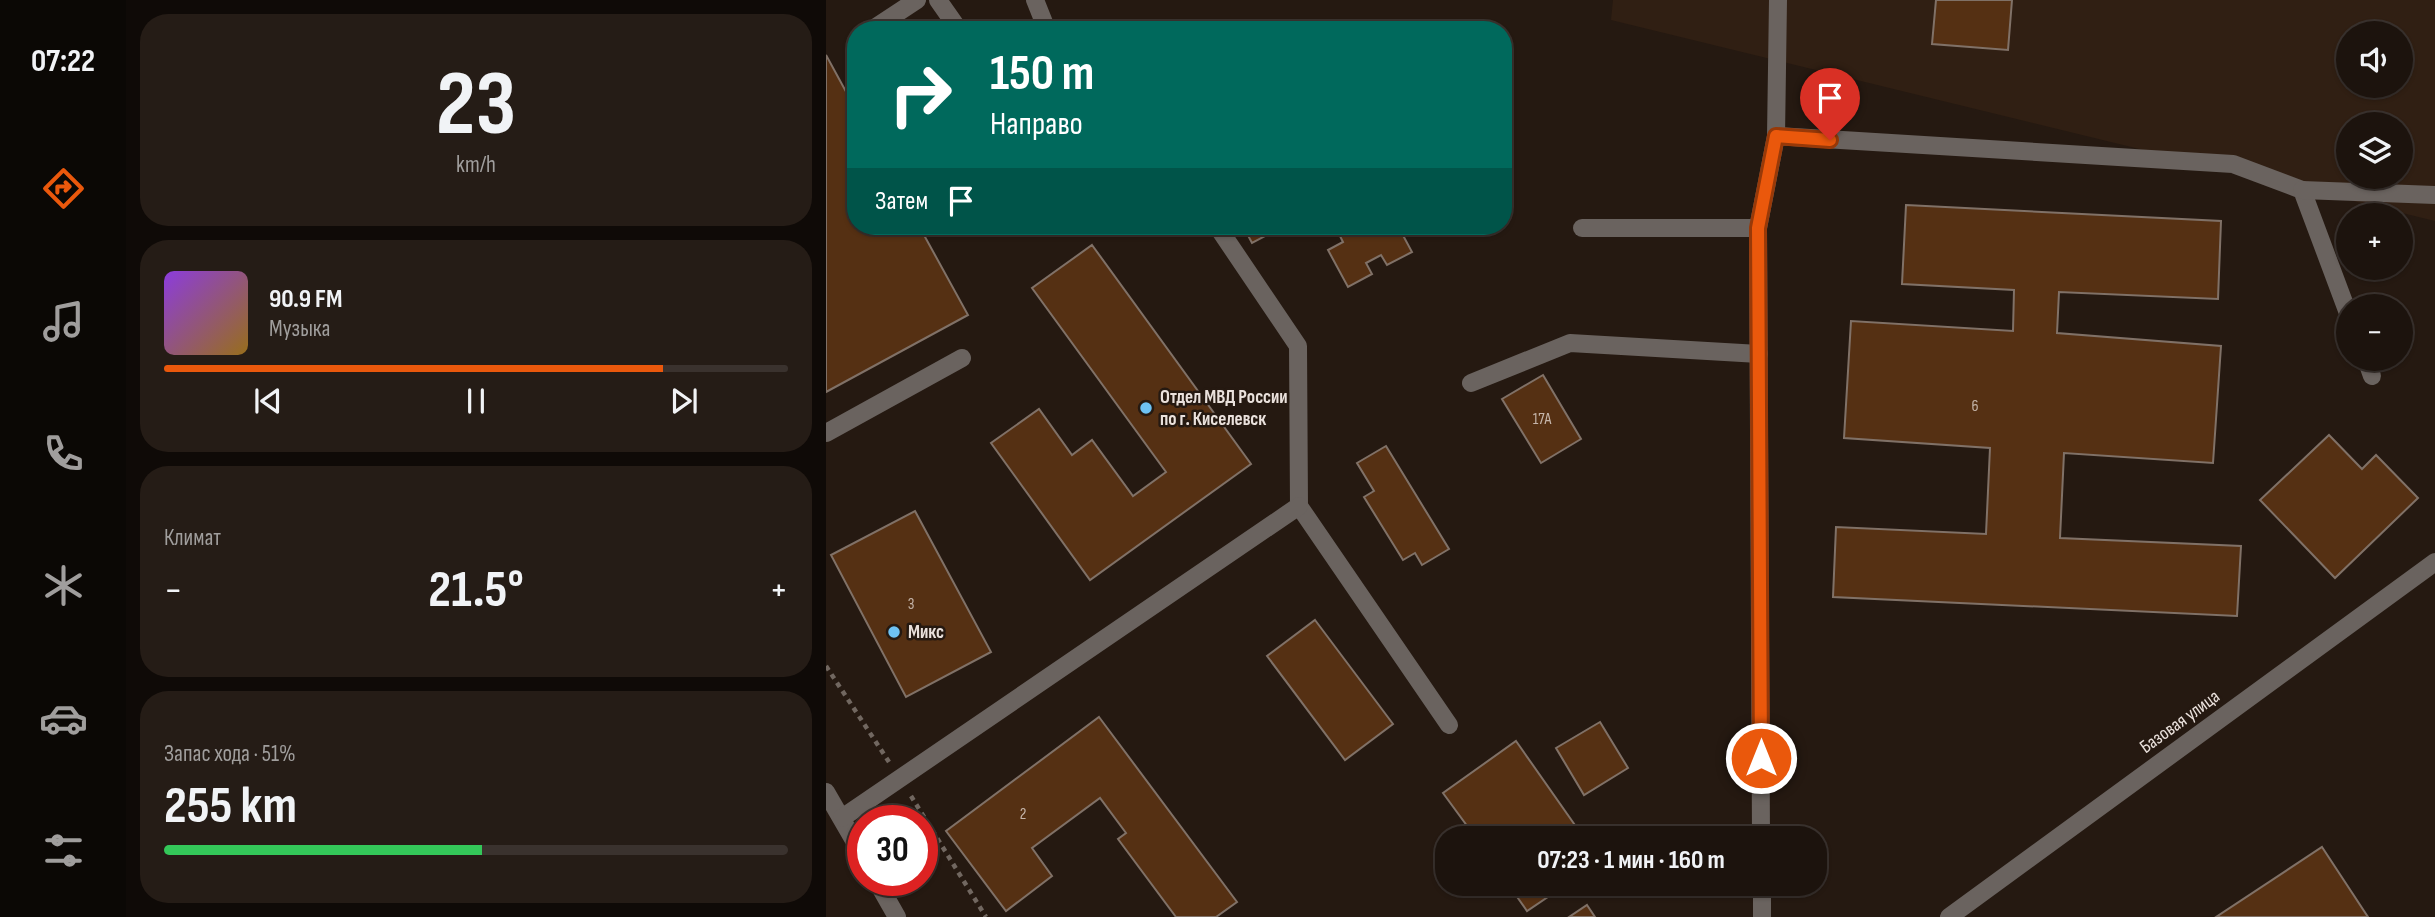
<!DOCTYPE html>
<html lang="ru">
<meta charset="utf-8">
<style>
:root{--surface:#1c130d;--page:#251c16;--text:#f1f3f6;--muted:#a09e9d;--line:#3a322e;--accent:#ea580c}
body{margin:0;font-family:"Sofia Sans Condensed",sans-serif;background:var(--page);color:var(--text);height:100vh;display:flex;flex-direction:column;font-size:26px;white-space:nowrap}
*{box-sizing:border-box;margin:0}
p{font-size:23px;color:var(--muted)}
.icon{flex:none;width:38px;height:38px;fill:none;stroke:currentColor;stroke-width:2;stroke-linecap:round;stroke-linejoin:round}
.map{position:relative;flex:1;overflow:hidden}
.side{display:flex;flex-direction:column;gap:14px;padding:14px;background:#0f0a07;width:700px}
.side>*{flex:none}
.hud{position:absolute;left:21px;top:21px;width:665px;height:214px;border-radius:28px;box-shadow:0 2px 5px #0004,0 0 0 2px var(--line);background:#00695c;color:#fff;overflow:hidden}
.controls{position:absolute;left:1510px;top:21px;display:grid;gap:14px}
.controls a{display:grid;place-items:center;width:77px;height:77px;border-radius:50%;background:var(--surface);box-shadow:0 2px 5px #0004,0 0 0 2px var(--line);font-size:35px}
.speed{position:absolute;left:21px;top:805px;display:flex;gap:14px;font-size:35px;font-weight:700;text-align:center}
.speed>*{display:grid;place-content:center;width:91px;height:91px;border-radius:50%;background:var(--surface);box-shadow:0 2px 5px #0004,0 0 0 2px var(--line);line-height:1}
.speed .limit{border:10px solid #d22;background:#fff;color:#111}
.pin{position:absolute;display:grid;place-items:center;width:60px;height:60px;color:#fff;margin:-72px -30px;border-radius:50% 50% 50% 0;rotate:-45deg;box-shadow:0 0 7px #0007}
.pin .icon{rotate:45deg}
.me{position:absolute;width:77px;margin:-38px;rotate:0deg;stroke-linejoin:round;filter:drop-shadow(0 0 5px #0008)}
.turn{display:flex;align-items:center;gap:24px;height:147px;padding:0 28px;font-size:32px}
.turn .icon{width:91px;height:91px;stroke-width:2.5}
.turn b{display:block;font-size:49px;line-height:60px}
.then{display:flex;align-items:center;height:66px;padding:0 28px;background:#0003;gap:14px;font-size:26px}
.big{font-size:52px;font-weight:700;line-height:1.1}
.side .card{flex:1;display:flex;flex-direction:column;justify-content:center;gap:10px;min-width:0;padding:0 24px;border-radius:28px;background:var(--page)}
.side .dial{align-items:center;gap:0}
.dial b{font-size:91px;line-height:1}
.song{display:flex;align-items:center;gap:21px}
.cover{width:84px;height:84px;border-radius:10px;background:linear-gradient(135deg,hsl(270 70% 55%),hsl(40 70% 35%))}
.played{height:7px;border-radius:4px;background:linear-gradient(90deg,var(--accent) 80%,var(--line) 80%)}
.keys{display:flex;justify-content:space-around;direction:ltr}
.heat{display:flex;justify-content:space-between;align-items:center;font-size:38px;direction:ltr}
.charge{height:10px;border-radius:5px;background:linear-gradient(90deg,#34c759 51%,var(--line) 0)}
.trip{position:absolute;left:609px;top:826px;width:392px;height:70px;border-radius:28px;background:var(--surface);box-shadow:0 2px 5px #0004,0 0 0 2px var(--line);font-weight:700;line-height:70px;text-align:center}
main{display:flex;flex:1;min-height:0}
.dock{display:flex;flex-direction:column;width:126px;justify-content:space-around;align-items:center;background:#0b0805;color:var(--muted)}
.dock .icon{width:49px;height:49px}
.dock .current{color:var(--accent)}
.dock b{font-size:32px;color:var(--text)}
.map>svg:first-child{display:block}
</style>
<main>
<nav class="dock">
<b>07:22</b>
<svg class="icon current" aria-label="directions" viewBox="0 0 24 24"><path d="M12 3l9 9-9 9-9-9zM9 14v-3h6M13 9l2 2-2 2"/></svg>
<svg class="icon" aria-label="music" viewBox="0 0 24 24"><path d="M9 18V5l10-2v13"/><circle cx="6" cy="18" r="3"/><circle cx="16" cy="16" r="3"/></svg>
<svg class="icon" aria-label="phone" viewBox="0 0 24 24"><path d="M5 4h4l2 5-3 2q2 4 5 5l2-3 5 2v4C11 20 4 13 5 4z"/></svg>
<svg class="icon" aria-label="climate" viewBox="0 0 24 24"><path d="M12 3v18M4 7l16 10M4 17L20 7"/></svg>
<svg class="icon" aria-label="car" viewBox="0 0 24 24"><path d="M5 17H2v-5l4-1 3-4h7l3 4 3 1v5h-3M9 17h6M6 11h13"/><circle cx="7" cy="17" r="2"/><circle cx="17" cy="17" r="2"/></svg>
<svg class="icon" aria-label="filters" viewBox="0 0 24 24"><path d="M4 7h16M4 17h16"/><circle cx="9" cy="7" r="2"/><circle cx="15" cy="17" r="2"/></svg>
</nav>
<section class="side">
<div class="card dial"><b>23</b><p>km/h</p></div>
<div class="card">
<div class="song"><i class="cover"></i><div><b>90.9 FM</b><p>Музыка</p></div></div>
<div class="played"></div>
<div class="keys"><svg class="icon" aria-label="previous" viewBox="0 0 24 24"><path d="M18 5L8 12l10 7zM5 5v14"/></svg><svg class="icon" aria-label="pause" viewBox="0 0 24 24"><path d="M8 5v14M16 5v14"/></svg><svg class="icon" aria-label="next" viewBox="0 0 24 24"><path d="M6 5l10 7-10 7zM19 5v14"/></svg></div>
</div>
<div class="card"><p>Климат</p>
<div class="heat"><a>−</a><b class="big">21.5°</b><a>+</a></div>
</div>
<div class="card"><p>Запас хода · 51%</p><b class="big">255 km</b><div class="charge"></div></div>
</section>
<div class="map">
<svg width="1609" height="917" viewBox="0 0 1609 917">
<rect width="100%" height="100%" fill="#251911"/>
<path fill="#301f13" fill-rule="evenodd" d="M 787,0 L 1609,0 L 1609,221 L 785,20 ZM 1522,33 L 1575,33 L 1575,86 L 1522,86 ZM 1522,124 L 1575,124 L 1575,177 L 1522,177 Z"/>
<g fill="#553013" stroke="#807167" stroke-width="2">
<path d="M 1110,0 L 1186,0 L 1182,50 L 1106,44 Z"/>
<path d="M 0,55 L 30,110 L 30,226 L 93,226 L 142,315 L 0,392 Z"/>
<path d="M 1080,205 L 1395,221 L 1392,299 L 1233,292 L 1231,333 L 1395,346 L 1387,463 L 1238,453 L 1234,538 L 1415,546 L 1411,616 L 1007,597 L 1010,527 L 1160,534 L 1164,448 L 1018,438 L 1025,321 L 1187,331 L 1188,290 L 1076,284 Z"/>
<path d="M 417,226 L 458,226 L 426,243 Z"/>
<path d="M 509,226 L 572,226 L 586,252 L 561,265 L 555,255 L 540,263 L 546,274 L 522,287 L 502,250 L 517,242 Z"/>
<path d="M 266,245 L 425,464 L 264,580 L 165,443 L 213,409 L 246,455 L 266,440 L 307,496 L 340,472 L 206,288 Z"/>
<path d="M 717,375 L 755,439 L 715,463 L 676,399 Z"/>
<path d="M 1503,435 L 1536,469 L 1550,455 L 1592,498 L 1509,578 L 1434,500 Z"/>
<path d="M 560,446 L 623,549 L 596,565 L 589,553 L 577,560 L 538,497 L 548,491 L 531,463 Z"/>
<path d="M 89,511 L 165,652 L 80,697 L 5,555 Z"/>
<path d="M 489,620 L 567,724 L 519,760 L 441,656 Z"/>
<path d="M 273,717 L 411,902 L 390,917 L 350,917 L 292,839 L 300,833 L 274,798 L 206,848 L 226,876 L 180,911 L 120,831 Z"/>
<path d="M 774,722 L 802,768 L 758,795 L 730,748 Z"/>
<path d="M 690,741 L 758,838 L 650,838 L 617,793 Z"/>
<path d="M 1496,847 L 1542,917 L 1390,917 Z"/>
<path d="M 682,884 L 741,884 L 701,911 Z"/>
<path d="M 761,905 L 769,917 L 743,917 Z"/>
</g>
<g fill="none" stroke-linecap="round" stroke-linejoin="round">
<g stroke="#716760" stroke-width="4.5" stroke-dasharray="5 5" stroke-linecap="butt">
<path d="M 0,666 L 63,762"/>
<path d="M 85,796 L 160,917"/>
</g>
<g stroke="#6a635f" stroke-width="18">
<path d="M 112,0 L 133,30"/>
<path d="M 209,0 L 221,30"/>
<path d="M 47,29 L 91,0"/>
<path d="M 950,136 L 1407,164 L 1476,190 L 1522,313"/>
<path d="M 1476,190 L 1609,195"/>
<path d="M 391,226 L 472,346 L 473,506 L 623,725"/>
<path d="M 756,228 L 932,228"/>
<path d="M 1540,359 L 1546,376"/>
<path d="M 645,383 L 744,343 L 933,354"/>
<path d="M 0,433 L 136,358"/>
<path d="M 0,792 L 37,856"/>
<path d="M 16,818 L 473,506"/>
<path d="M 935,838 L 932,228 L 950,136 L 952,0"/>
<path d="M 50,880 L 71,917"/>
<path d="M 936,884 L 936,917"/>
<path d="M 1123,917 L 1609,562"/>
</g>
</g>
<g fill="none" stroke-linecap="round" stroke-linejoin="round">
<defs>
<path id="route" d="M 935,758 L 932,228 L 950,136 L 1004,140"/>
</defs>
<use href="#route" stroke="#983908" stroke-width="18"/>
<use href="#route" stroke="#ea580c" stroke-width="12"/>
</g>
<g fill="#6ec2f3" stroke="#251911" stroke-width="2.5">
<circle cx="320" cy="408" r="7"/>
<circle cx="68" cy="632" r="7"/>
</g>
<g text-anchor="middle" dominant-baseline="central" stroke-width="5" stroke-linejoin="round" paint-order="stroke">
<g font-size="16" fill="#c5b5aa">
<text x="1149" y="406">6</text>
<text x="716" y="419">17А</text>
<text x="85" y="604">3</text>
<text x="197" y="814">2</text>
</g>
<g font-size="19" font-weight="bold" fill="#eae1dc" stroke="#251911" text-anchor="start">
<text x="334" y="397">Отдел МВД России<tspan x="334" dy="22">по г. Киселевск</tspan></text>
<text x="82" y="632">Микс</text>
</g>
<g font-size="19" fill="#eae1dc" stroke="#251911">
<text transform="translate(1354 722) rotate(-36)">Базовая улица</text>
</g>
</g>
</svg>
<div class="controls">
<a><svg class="icon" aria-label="sound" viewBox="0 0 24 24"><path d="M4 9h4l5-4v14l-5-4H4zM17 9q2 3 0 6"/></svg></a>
<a><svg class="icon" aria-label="layers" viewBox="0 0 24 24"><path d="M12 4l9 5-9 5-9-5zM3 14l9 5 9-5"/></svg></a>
<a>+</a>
<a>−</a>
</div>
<div class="speed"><div class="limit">30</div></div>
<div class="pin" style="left:1004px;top:140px;background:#d93025"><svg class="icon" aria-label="arrive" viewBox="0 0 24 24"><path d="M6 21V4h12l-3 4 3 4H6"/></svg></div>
<svg class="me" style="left:935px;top:758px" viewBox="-20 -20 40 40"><circle r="17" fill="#ea580c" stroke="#fff" stroke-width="3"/><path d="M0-11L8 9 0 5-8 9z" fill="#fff"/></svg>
<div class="trip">07:23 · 1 мин · 160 m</div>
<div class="hud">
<div class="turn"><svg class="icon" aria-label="right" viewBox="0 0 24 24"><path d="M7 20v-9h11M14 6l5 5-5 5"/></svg><div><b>150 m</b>Направо</div></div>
<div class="then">Затем<svg class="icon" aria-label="arrive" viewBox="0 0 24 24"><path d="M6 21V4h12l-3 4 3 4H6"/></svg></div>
</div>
</div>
</main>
